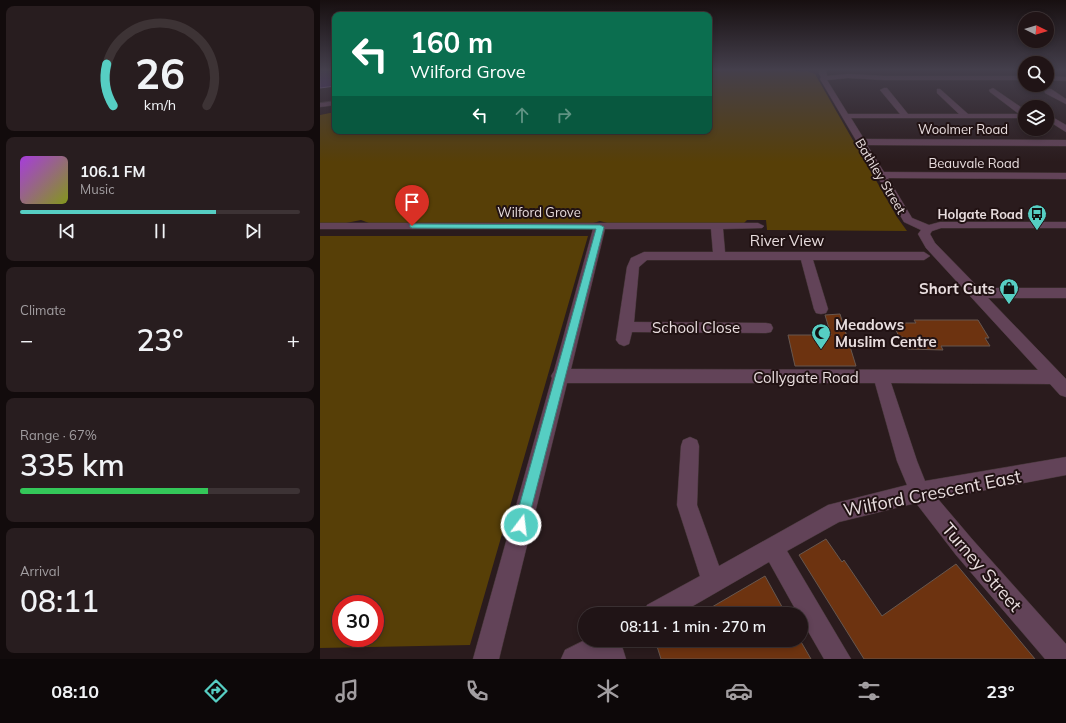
<!DOCTYPE html>
<meta charset="utf-8">
<style>
:root{--surface:#201416;--page:#281d1f;--text:#f1f3f6;--muted:#a29ea1;--line:#3d3335;--accent:#56cec3}
body{margin:0;font-family:Mulish,sans-serif;background:var(--page);color:var(--text);height:100vh;display:flex;flex-direction:column;font-size:15px;white-space:nowrap}
*{box-sizing:border-box;margin:0}
p{font-size:13px;color:var(--muted)}
.icon{flex:none;width:22px;height:22px;fill:none;stroke:currentColor;stroke-width:2;stroke-linecap:round;stroke-linejoin:round}
.map{position:relative;flex:1;overflow:hidden}
.sheet{display:flex;flex-direction:column;gap:6px;padding:6px;background:#120b0c;width:320px}
.sheet>*{flex:none}
.banner{position:absolute;left:12px;top:12px;width:380px;height:122px;border-radius:8px;box-shadow:0 2px 6px #0003,0 0 0 1px var(--line);background:#0b6e4f;color:#fff;overflow:hidden}
.needle{width:26px;rotate:95deg}
.fabs{position:absolute;left:698px;top:12px;display:grid;gap:8px}
.fabs a{display:grid;place-items:center;width:36px;height:36px;border-radius:50%;background:var(--surface);box-shadow:0 2px 6px #0003,0 0 0 1px var(--line);font-size:20px}
.speed{position:absolute;left:12px;top:595px;display:flex;gap:8px;font-size:20px;font-weight:700;text-align:center}
.speed>*{display:grid;place-content:center;width:52px;height:52px;border-radius:50%;background:var(--surface);box-shadow:0 2px 6px #0003,0 0 0 1px var(--line);line-height:1}
.speed .limit{border:6px solid #d22;background:#fff;color:#111}
.pin{position:absolute;display:grid;place-items:center;width:34px;height:34px;color:#fff;margin:-41px -17px;border-radius:50% 50% 50% 0;rotate:-45deg;box-shadow:0 0 4px #0007}
.pin .icon{rotate:45deg}
.me{position:absolute;width:44px;margin:-22px;rotate:15deg;stroke-linejoin:round;filter:drop-shadow(0 0 3px #0008)}
.turn{display:flex;align-items:center;gap:14px;height:84px;padding:0 12px;font-size:18px}
.turn .icon{width:52px;height:52px;stroke-width:2.5}
.turn b{display:block;font-size:28px;line-height:34px}
.lanes{display:flex;align-items:center;height:38px;padding:0 12px;background:#0003;justify-content:center;gap:20px;direction:ltr}
.lanes .off{opacity:.35}
.big{font-size:30px;font-weight:600;line-height:1.1}
.sheet .card{flex:1;display:flex;flex-direction:column;justify-content:center;gap:6px;min-width:0;padding:0 14px;border-radius:8px;background:var(--page)}
.sheet .dial{align-items:center;gap:0}
.dial svg{height:104px;overflow:visible;fill:none;stroke:var(--line);stroke-width:7;stroke-linecap:round;text-anchor:middle}
.dial text{fill:var(--text);stroke:none}
.song{display:flex;align-items:center;gap:12px}
.cover{width:48px;height:48px;border-radius:6px;background:linear-gradient(135deg,hsl(280 70% 55%),hsl(70 70% 35%))}
.played{height:4px;border-radius:2px;background:linear-gradient(90deg,var(--accent) 70%,var(--line) 70%)}
.keys{display:flex;justify-content:space-around;direction:ltr}
.heat{display:flex;justify-content:space-between;align-items:center;font-size:22px;direction:ltr}
.charge{height:6px;border-radius:3px;background:linear-gradient(90deg,#34c759 67%,var(--line) 0)}
.trip{position:absolute;left:258px;top:607px;width:230px;height:40px;border-radius:20px;background:var(--surface);box-shadow:0 2px 6px #0003,0 0 0 1px var(--line);font-weight:600;line-height:40px;text-align:center}
.menu{display:flex;height:64px;justify-content:space-around;align-items:center;background:#0d0809;color:var(--muted)}
.menu .icon{width:28px;height:28px}
.menu .selected{color:var(--accent)}
.menu b{font-size:18px;color:var(--text)}
main{display:flex;flex:1;min-height:0}
.map>svg:first-child{display:block}
</style>
<main>
<section class="sheet">
<div class="card dial"><svg viewBox="0 0 100 80">
<path d="M14 69A42 42 0 1 1 86 69"/>
<path d="M14 69A42 42 0 0 1 9 37" stroke="#56cec3"/>
<text x="50" y="56" font-size="32" font-weight="700">26</text>
<text x="50" y="72" font-size="11">km/h</text>
</svg></div>
<div class="card">
<div class="song"><i class="cover"></i><div><b>106.1 FM</b><p>Music</p></div></div>
<div class="played"></div>
<div class="keys"><svg class="icon" aria-label="previous" viewBox="0 0 24 24"><path d="M18 5L8 12l10 7zM5 5v14"/></svg><svg class="icon" aria-label="pause" viewBox="0 0 24 24"><path d="M8 5v14M16 5v14"/></svg><svg class="icon" aria-label="next" viewBox="0 0 24 24"><path d="M6 5l10 7-10 7zM19 5v14"/></svg></div>
</div>
<div class="card"><p>Climate</p>
<div class="heat"><a>−</a><b class="big">23°</b><a>+</a></div>
</div>
<div class="card"><p>Range · 67%</p><b class="big">335 km</b><div class="charge"></div></div>
<div class="card"><p>Arrival</p><b class="big">08:11</b></div>
</section>
<div class="map">
<svg width="746" height="659" viewBox="0 0 746 659">
<rect width="100%" height="100%" fill="#2a1b1d"/>
<g fill="#573f07" fill-rule="evenodd">
<path d="M 389,70 L 472,70 L 485,72 L 484,70 L 495,74 L 577,217 L 587,231 L 447,230 L 446,220 L 427,220 L 423,224 L 291,224 L 280,221 L 270,224 L 49,223 L 41,220 L 26,223 L 0,223 L 0,115 L 15,112 L 15,131 L 389,131 Z"/>
<path d="M 0,236 L 268,236 L 150,645 L 0,648 ZM 21,604 L 55,604 L 55,638 L 21,638 Z"/>
</g>
<path fill="#4b2970" stroke="#7a5f91" d="M 0,70 L 15,70 L 15,86 L 0,88 Z"/>
<g fill="#6d3310" stroke="#67574f">
<path d="M 520,314 L 536,366 L 475,366 L 468,335 L 511,335 L 505,315 Z"/>
<path d="M 594,320 L 658,320 L 669,338 L 665,338 L 670,346 L 621,346 L 623,350 L 588,349 L 583,337 L 579,337 L 573,323 L 596,323 Z"/>
<path d="M 506,539 L 522,562 L 524,560 L 562,616 L 636,564 L 715,659 L 544,659 L 479,555 Z"/>
<path d="M 445,576 L 466,614 L 380,614 Z"/>
<path d="M 335,640 L 480,640 L 491,659 L 341,659 Z"/>
</g>
<g fill="none" stroke-linecap="round" stroke-linejoin="round">
<defs>
<g id="minor">
<path d="M 500,70 L 506,70 L 507,76 L 528,74 L 564,76 L 705,76 L 705,80 L 564,80 L 528,78 L 507,80 L 528,114 L 580,114 L 560,90 L 564,88 L 567,88 L 588,114 L 639,114 L 617,93 L 617,89 L 620,89 L 648,114 L 699,114 L 670,92 L 669,90 L 673,88 L 705,110 L 705,118 L 531,118 L 544,139 L 746,140 L 746,146 L 547,145 L 564,172 L 746,173 L 746,179 L 568,178 L 592,218 L 609,225 L 620,222 L 746,222 L 746,228 L 621,228 L 612,231 L 610,234 L 615,243 L 659,288 L 746,288 L 746,298 L 668,298 L 746,379 L 746,397 L 740,395 L 730,384 L 571,383 L 597,461 L 605,481 L 746,457 L 746,475 L 618,499 L 652,539 L 746,644 L 746,659 L 725,659 L 636,555 L 596,503 L 519,522 L 467,551 L 531,659 L 504,659 L 481,619 L 481,614 L 478,614 L 449,562 L 359,614 L 324,614 L 327,605 L 380,576 L 357,505 L 361,446 L 363,440 L 370,437 L 377,440 L 379,446 L 377,505 L 399,566 L 508,505 L 587,485 L 577,461 L 555,383 L 247,383 L 179,659 L 153,659 L 232,378 L 231,376 L 234,371 L 273,229 L 0,229 L 0,223 L 438,223 L 444,226 L 442,228 L 403,229 L 405,252 L 604,252 L 610,256 L 604,260 L 493,260 L 508,309 L 506,313 L 501,314 L 496,313 L 494,309 L 481,260 L 327,260 L 319,267 L 314,322 L 446,323 L 451,324 L 453,328 L 451,332 L 446,333 L 312,332 L 309,344 L 304,346 L 299,344 L 296,340 L 307,267 L 311,258 L 324,252 L 393,252 L 391,229 L 285,229 L 251,369 L 718,370 L 606,248 L 598,234 L 601,230 L 584,222 L 500,79 L 501,77 L 499,74 Z"/>
<path d="M 727,76 L 746,77 L 746,81 L 727,80 Z"/>
<path d="M 725,89 L 731,89 L 746,99 L 746,104 L 725,93 Z"/>
<path d="M 15,101 L 15,105 L 0,107 L 0,103 Z"/>
<path d="M 727,114 L 746,125 L 746,132 L 727,120 Z"/>
<path d="M 265,640 L 303,640 L 301,643 L 306,659 L 241,659 L 245,650 Z"/>
</g>
</defs>
<use href="#minor" stroke="#453638" stroke-width="1"/>
<use href="#minor" fill="#624358" fill-rule="evenodd"/>
</g>
<linearGradient id="sky" x2="0" y2="1"><stop stop-color="#170f10"/><stop offset="0.43" stop-color="#443f4c"/><stop offset="1" stop-color="#443f4c" stop-opacity="0"/></linearGradient>
<rect width="746" height="162" fill="url(#sky)"/>
<path fill="#56cec3" stroke="#38867f" d="M 90,224 L 280,225 L 284,227 L 207,525 L 205,530 L 201,531 L 196,530 L 194,525 L 276,229 L 92,228 L 90,227 Z"/>
<defs>
<symbol id="bus-pin" viewBox="-11 -11 22 30"><path d="M0 17L-7.5 6A9.5 9.5 0 1 1 7.5 6Z" fill="#56cec3" stroke="#211213"/><path d="M-5-6H5V4H4V6H2V4H-2V6H-4V4H-5ZM-3.5-4V0h7V-4ZM-3.5 1.2v1.5H-2V1.2ZM2 1.2v1.5H3.5V1.2Z" fill="#111"/></symbol>
<symbol id="shop-pin" viewBox="-11 -11 22 30"><path d="M0 17L-7.5 6A9.5 9.5 0 1 1 7.5 6Z" fill="#56cec3" stroke="#211213"/><path d="M-5-2.5h2.3a2.7 3.5 0 0 1 5.4 0H5L5.5 6h-11ZM-1.5-2.5h3a1.5 2.3 0 0 0-3 0Z" fill="#111"/></symbol>
<symbol id="mosque-pin" viewBox="-11 -11 22 30"><path d="M0 17L-7.5 6A9.5 9.5 0 1 1 7.5 6Z" fill="#56cec3" stroke="#211213"/><path d="M3.5-4.9A6 6 0 1 0 3.5 4.9A5 5 0 1 1 3.5-4.9Z" fill="#111"/></symbol>
</defs>
<g fill-rule="evenodd">
<use href="#bus-pin" x="706" y="203" width="22" height="30"/>
<use href="#shop-pin" x="678" y="277" width="22" height="30"/>
<use href="#mosque-pin" x="490" y="322" width="22" height="30"/>
</g>
<g text-anchor="middle" dominant-baseline="central" stroke-width="4" stroke-linejoin="round" paint-order="stroke">
<g font-size="13" fill="#e8ddde" stroke="#211213">
<text x="643" y="129">Woolmer Road</text>
<text x="654" y="163">Beauvale Road</text>
<text transform="translate(561 176) rotate(59)">Bathley Street</text>
<text x="219" y="212">Wilford Grove</text>
</g>
<g font-size="13" font-weight="bold" fill="#e8ddde" stroke="#211213" text-anchor="end">
<text x="703" y="214">Holgate Road</text>
</g>
<g font-size="15" fill="#e8ddde" stroke="#211213">
<text x="467" y="240">River View</text>
<text x="376" y="327">School Close</text>
<text x="486" y="377">Collygate Road</text>
</g>
<g font-size="15" font-weight="bold" fill="#e8ddde" stroke="#211213" text-anchor="end">
<text x="675" y="288">Short Cuts</text>
<text x="515" y="324" text-anchor="start">Meadows<tspan x="515" dy="17">Muslim Centre</tspan></text>
</g>
<g font-size="18" fill="#e8ddde" stroke="#211213">
<text transform="translate(612 493) rotate(-11)">Wilford Crescent East</text>
<text transform="translate(662 567) rotate(49)">Turney Street</text>
</g>
</g>
</svg>
<div class="fabs">
<a><svg class="needle" viewBox="-14 -14 28 28"><path d="M0-13l5 13h-10z" fill="#e53935"/><path d="M0 13l5-13h-10z" fill="#a29ea1"/></svg></a>
<a><svg class="icon" aria-label="search" viewBox="0 0 24 24"><circle cx="10" cy="10" r="6"/><path d="M15 15l6 6"/></svg></a>
<a><svg class="icon" aria-label="layers" viewBox="0 0 24 24"><path d="M12 4l9 5-9 5-9-5zM3 14l9 5 9-5"/></svg></a>
</div>
<div class="speed"><div class="limit">30</div></div>
<div class="pin" style="left:92px;top:226px;background:#d93025"><svg class="icon" aria-label="arrive" viewBox="0 0 24 24"><path d="M6 21V4h12l-3 4 3 4H6"/></svg></div>
<svg class="me" style="left:201px;top:525px" viewBox="-20 -20 40 40"><circle r="17" fill="#56cec3" stroke="#fff" stroke-width="3"/><path d="M0-11L8 9 0 5-8 9z" fill="#fff"/></svg>
<div class="trip">08:11 · 1 min · 270 m</div>
<div class="banner">
<div class="turn"><svg class="icon" aria-label="left" viewBox="0 0 24 24"><path d="M17 20v-9H6M10 6l-5 5 5 5"/></svg><div><b>160 m</b>Wilford Grove</div></div>
<div class="lanes"><svg class="icon" aria-label="left" viewBox="0 0 24 24"><path d="M17 20v-9H6M10 6l-5 5 5 5"/></svg><svg class="icon off" aria-label="ahead" viewBox="0 0 24 24"><path d="M12 20V5M6 11l6-6 6 6"/></svg><svg class="icon off" aria-label="right" viewBox="0 0 24 24"><path d="M7 20v-9h11M14 6l5 5-5 5"/></svg></div>
</div>
</div>
</main>
<nav class="menu">
<b>08:10</b>
<svg class="icon selected" aria-label="directions" viewBox="0 0 24 24"><path d="M12 3l9 9-9 9-9-9zM9 14v-3h6M13 9l2 2-2 2"/></svg>
<svg class="icon" aria-label="music" viewBox="0 0 24 24"><path d="M9 18V5l10-2v13"/><circle cx="6" cy="18" r="3"/><circle cx="16" cy="16" r="3"/></svg>
<svg class="icon" aria-label="phone" viewBox="0 0 24 24"><path d="M5 4h4l2 5-3 2q2 4 5 5l2-3 5 2v4C11 20 4 13 5 4z"/></svg>
<svg class="icon" aria-label="climate" viewBox="0 0 24 24"><path d="M12 3v18M4 7l16 10M4 17L20 7"/></svg>
<svg class="icon" aria-label="car" viewBox="0 0 24 24"><path d="M5 17H2v-5l4-1 3-4h7l3 4 3 1v5h-3M9 17h6M6 11h13"/><circle cx="7" cy="17" r="2"/><circle cx="17" cy="17" r="2"/></svg>
<svg class="icon" aria-label="filters" viewBox="0 0 24 24"><path d="M4 7h16M4 17h16"/><circle cx="9" cy="7" r="2"/><circle cx="15" cy="17" r="2"/></svg>
<b>23°</b>
</nav>
